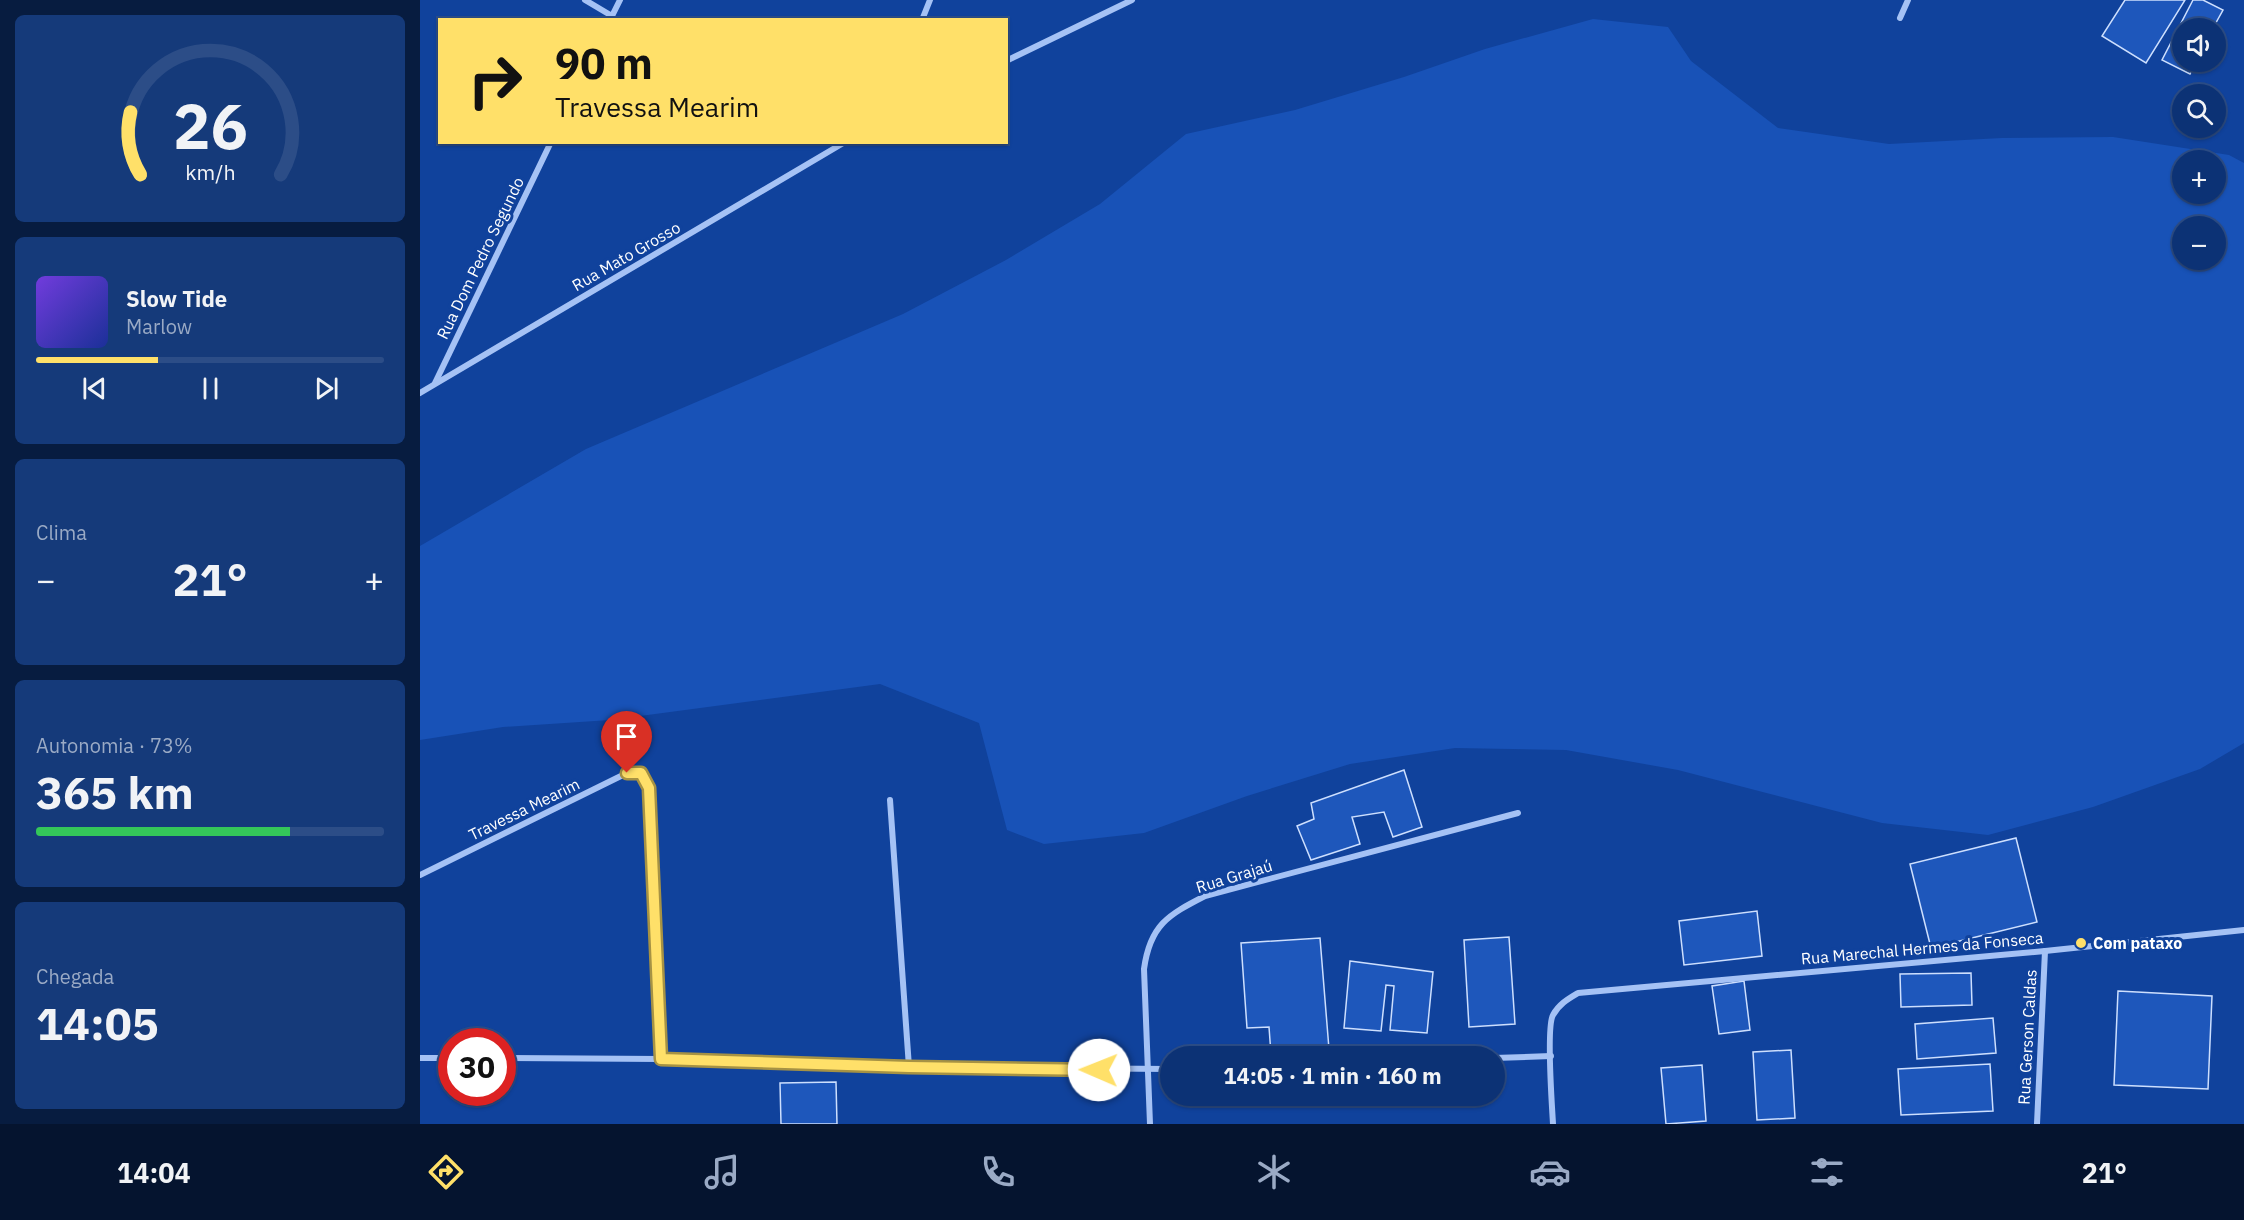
<!DOCTYPE html>
<html lang="pt">
<meta charset="utf-8">
<style>
:root{--surface:#0c3275;--page:#153a7a;--text:#f1f3f6;--muted:#9aaac5;--line:#2c4d87;--accent:#ffe069}
body{margin:0;font-family:"IBM Plex Sans",sans-serif;background:var(--page);color:var(--text);height:100vh;display:flex;flex-direction:column;font-size:22px;white-space:nowrap}
*{box-sizing:border-box;margin:0}
p{font-size:20px;color:var(--muted)}
.icon{flex:none;width:33px;height:33px;fill:none;stroke:currentColor;stroke-width:2;stroke-linecap:round;stroke-linejoin:round}
.map{position:relative;flex:1;overflow:hidden}
.side{display:flex;flex-direction:column;gap:15px;padding:15px;background:#071c40;width:420px}
.side>*{flex:none}
.guide{position:absolute;left:18px;top:18px;width:570px;height:126px;border-radius:0px;box-shadow:0 2px 4px #0004,0 0 0 2px var(--line);background:#ffe069;color:#111;overflow:hidden}
.fabs{position:absolute;left:1752px;top:18px;display:grid;gap:12px}
.fabs a{display:grid;place-items:center;width:54px;height:54px;border-radius:50%;background:var(--surface);box-shadow:0 2px 4px #0004,0 0 0 2px var(--line);font-size:30px}
.speed{position:absolute;left:18px;top:1028px;display:flex;gap:12px;font-size:30px;font-weight:700;text-align:center}
.speed>*{display:grid;place-content:center;width:78px;height:78px;border-radius:50%;background:var(--surface);box-shadow:0 2px 4px #0004,0 0 0 2px var(--line);line-height:1}
.speed .limit{border:9px solid #d22;background:#fff;color:#111}
.pin{position:absolute;display:grid;place-items:center;width:51px;height:51px;color:#fff;margin:-62px -26px;border-radius:50% 50% 50% 0;rotate:-45deg;box-shadow:0 0 6px #0007}
.pin .icon{rotate:45deg}
.me{position:absolute;width:66px;margin:-33px;rotate:271deg;stroke-linejoin:round;filter:drop-shadow(0 0 4px #0008)}
.turn{display:flex;align-items:center;gap:21px;height:126px;padding:0 18px;font-size:27px}
.turn .icon{width:78px;height:78px;stroke-width:2.5}
.turn b{display:block;font-size:42px;line-height:51px}
.big{font-size:45px;font-weight:700;line-height:1.1}
.side .tile{flex:1;display:flex;flex-direction:column;justify-content:center;gap:9px;min-width:0;padding:0 21px;border-radius:9px;background:var(--page)}
.side .dial{align-items:center;gap:0}
.dial svg{height:156px;overflow:visible;fill:none;stroke:var(--line);stroke-width:7;stroke-linecap:round;text-anchor:middle}
.dial text{fill:var(--text);stroke:none}
.song{display:flex;align-items:center;gap:18px}
.cover{width:72px;height:72px;border-radius:9px;background:linear-gradient(135deg,hsl(260 70% 55%),hsl(230 70% 35%))}
.played{height:6px;border-radius:3px;background:linear-gradient(90deg,var(--accent) 35%,var(--line) 35%)}
.keys{display:flex;justify-content:space-around;direction:ltr}
.heat{display:flex;justify-content:space-between;align-items:center;font-size:33px;direction:ltr}
.charge{height:9px;border-radius:4px;background:linear-gradient(90deg,#34c759 73%,var(--line) 0)}
.trip{position:absolute;left:740px;top:1046px;width:345px;height:60px;border-radius:30px;background:var(--surface);box-shadow:0 2px 4px #0004,0 0 0 2px var(--line);font-weight:700;line-height:60px;text-align:center}
.tabs{display:flex;height:96px;justify-content:space-around;align-items:center;background:#05142f;color:var(--muted)}
.tabs .icon{width:42px;height:42px}
.tabs .selected{color:var(--accent)}
.tabs b{font-size:27px;color:var(--text)}
main{display:flex;flex:1;min-height:0}
.map>svg:first-child{display:block}
</style>
<main>
<section class="side">
<div class="tile dial"><svg viewBox="0 0 100 80">
<path d="M14 69A42 42 0 1 1 86 69"/>
<path d="M14 69A42 42 0 0 1 9 37" stroke="#ffe069"/>
<text x="50" y="56" font-size="32" font-weight="700">26</text>
<text x="50" y="72" font-size="11">km/h</text>
</svg></div>
<div class="tile">
<div class="song"><i class="cover"></i><div><b>Slow Tide</b><p>Marlow</p></div></div>
<div class="played"></div>
<div class="keys"><svg class="icon" aria-label="previous" viewBox="0 0 24 24"><path d="M18 5L8 12l10 7zM5 5v14"/></svg><svg class="icon" aria-label="pause" viewBox="0 0 24 24"><path d="M8 5v14M16 5v14"/></svg><svg class="icon" aria-label="next" viewBox="0 0 24 24"><path d="M6 5l10 7-10 7zM19 5v14"/></svg></div>
</div>
<div class="tile"><p>Clima</p>
<div class="heat"><a>−</a><b class="big">21°</b><a>+</a></div>
</div>
<div class="tile"><p>Autonomia · 73%</p><b class="big">365 km</b><div class="charge"></div></div>
<div class="tile"><p>Chegada</p><b class="big">14:05</b></div>
</section>
<div class="map">
<svg width="1824" height="1124" viewBox="0 0 1824 1124">
<rect width="100%" height="100%" fill="#10429c"/>
<path fill="#1852b7" fill-rule="evenodd" d="M 1173,19 L 1248,27 L 1271,61 L 1358,128 L 1469,144 L 1582,138 L 1693,137 L 1809,155 L 1824,163 L 1824,743 L 1780,769 L 1673,807 L 1568,835 L 1462,823 L 1258,770 L 1146,750 L 1035,748 L 930,764 L 827,796 L 724,833 L 624,844 L 587,830 L 559,723 L 460,684 L 190,720 L 83,727 L 0,740 L 0,546 L 166,449 L 483,314 L 586,260 L 680,204 L 766,134 L 875,110 L 984,77 L 1065,49 ZM 1762,160 L 1796,160 L 1796,194 L 1762,194 ZM 1762,226 L 1796,226 L 1796,260 L 1762,260 Z"/>
<g fill="#1e57bb" stroke="#cddffe" stroke-width="1.5">
<path d="M 1705,0 L 1765,0 L 1726,63 L 1682,36 Z"/>
<path d="M 1773,0 L 1783,0 L 1803,10 L 1793,28 L 1762,28 L 1762,62 L 1776,62 L 1770,74 L 1742,60 Z"/>
<path d="M 984,770 L 1002,827 L 973,837 L 964,812 L 932,817 L 940,844 L 891,860 L 877,826 L 894,819 L 891,803 Z"/>
<path d="M 1596,838 L 1617,922 L 1511,948 L 1490,864 Z"/>
<path d="M 1337,911 L 1342,956 L 1264,965 L 1259,921 Z"/>
<path d="M 1089,937 L 1095,1024 L 1049,1027 L 1044,940 Z"/>
<path d="M 900,938 L 909,1049 L 851,1054 L 849,1027 L 827,1028 L 821,943 Z"/>
<path d="M 930,961 L 1013,972 L 1007,1033 L 970,1030 L 974,986 L 966,985 L 961,1031 L 924,1028 Z"/>
<path d="M 1551,973 L 1552,1005 L 1481,1007 L 1480,974 Z"/>
<path d="M 1324,981 L 1330,1030 L 1299,1034 L 1292,986 Z"/>
<path d="M 1698,991 L 1792,996 L 1788,1089 L 1694,1085 Z"/>
<path d="M 1573,1018 L 1576,1053 L 1497,1059 L 1495,1024 Z"/>
<path d="M 1371,1050 L 1375,1118 L 1337,1120 L 1333,1052 Z"/>
<path d="M 1570,1064 L 1573,1111 L 1481,1115 L 1478,1069 Z"/>
<path d="M 1282,1065 L 1286,1121 L 1246,1124 L 1241,1068 Z"/>
<path d="M 416,1082 L 417,1124 L 361,1124 L 360,1083 Z"/>
</g>
<g fill="none" stroke-linecap="round" stroke-linejoin="round">
<g stroke="#a5c2f5" stroke-width="6">
<path d="M 165,0 L 192,16"/>
<path d="M 1480,18 L 1488,0"/>
<path d="M 190,20 L 200,0"/>
<path d="M 502,20 L 510,0"/>
<path d="M 586,61 L 712,0"/>
<path d="M 15,383 L 131,142"/>
<path d="M 0,393 L 425,142"/>
<path d="M 470,800 L 489,1067"/>
<path d="M 0,875 L 207,773 L 221,773 L 229,788 L 241,1059"/>
<path d="M 0,1058 L 32,1058"/>
<path d="M 82,1058 L 241,1059 L 489,1067 L 750,1069"/>
<path d="M 1074,1058 L 1131,1056"/>
<path d="M 730,1124 L 724,969 C 730,925 748,915 785,896 L 1098,813"/>
<path d="M 1133,1124 C 1132,1105 1126,1027 1133,1015 C 1139,1004 1148,999 1158,993 L 1625,951 L 1824,930"/>
<path d="M 1617,1124 L 1625,951"/>
</g>
</g>
<g fill="none" stroke-linecap="round" stroke-linejoin="round">
<defs>
<path id="route" d="M 207,773 L 221,773 L 229,788 L 241,1059 L 489,1067 L 679,1070"/>
</defs>
<use href="#route" stroke="#a69244" stroke-width="15"/>
<use href="#route" stroke="#ffe069" stroke-width="10"/>
</g>
<circle fill="#ffe069" stroke="#10429c" stroke-width="2" cx="1661" cy="943" r="6"/>
<g text-anchor="middle" dominant-baseline="central" stroke-width="6" stroke-linejoin="round" paint-order="stroke">
<g font-size="16" fill="#fff" stroke="#10429c">
<text transform="translate(206 256) rotate(-30)">Rua Mato Grosso</text>
<text transform="translate(60 258) rotate(-64)">Rua Dom Pedro Segundo</text>
<text transform="translate(104 809) rotate(-26)">Travessa Mearim</text>
<text transform="translate(814 876) rotate(-17)">Rua Grajaú</text>
<text transform="translate(1502 948) rotate(-5)">Rua Marechal Hermes da Fonseca</text>
<text transform="translate(1607 1037) rotate(-87)">Rua Gerson Caldas</text>
</g>
<g font-size="16" font-weight="bold" fill="#fff" stroke="#10429c" text-anchor="start">
<text x="1673" y="943">Com pataxo</text>
</g>
</g>
</svg>
<div class="fabs">
<a><svg class="icon" aria-label="sound" viewBox="0 0 24 24"><path d="M4 9h4l5-4v14l-5-4H4zM17 9q2 3 0 6"/></svg></a>
<a><svg class="icon" aria-label="search" viewBox="0 0 24 24"><circle cx="10" cy="10" r="6"/><path d="M15 15l6 6"/></svg></a>
<a>+</a>
<a>−</a>
</div>
<div class="speed"><div class="limit">30</div></div>
<div class="pin" style="left:207px;top:773px;background:#d93025"><svg class="icon" aria-label="arrive" viewBox="0 0 24 24"><path d="M6 21V4h12l-3 4 3 4H6"/></svg></div>
<svg class="me" style="left:679px;top:1070px" viewBox="-20 -20 40 40"><circle r="19" fill="#fff"/><path d="M0-13L10 11 0 6-10 11z" fill="#ffe069"/></svg>
<div class="trip">14:05 · 1 min · 160 m</div>
<div class="guide">
<div class="turn"><svg class="icon" aria-label="right" viewBox="0 0 24 24"><path d="M7 20v-9h11M14 6l5 5-5 5"/></svg><div><b>90 m</b>Travessa Mearim</div></div>
</div>
</div>
</main>
<nav class="tabs">
<b>14:04</b>
<svg class="icon selected" aria-label="directions" viewBox="0 0 24 24"><path d="M12 3l9 9-9 9-9-9zM9 14v-3h6M13 9l2 2-2 2"/></svg>
<svg class="icon" aria-label="music" viewBox="0 0 24 24"><path d="M9 18V5l10-2v13"/><circle cx="6" cy="18" r="3"/><circle cx="16" cy="16" r="3"/></svg>
<svg class="icon" aria-label="phone" viewBox="0 0 24 24"><path d="M5 4h4l2 5-3 2q2 4 5 5l2-3 5 2v4C11 20 4 13 5 4z"/></svg>
<svg class="icon" aria-label="climate" viewBox="0 0 24 24"><path d="M12 3v18M4 7l16 10M4 17L20 7"/></svg>
<svg class="icon" aria-label="car" viewBox="0 0 24 24"><path d="M5 17H2v-5l4-1 3-4h7l3 4 3 1v5h-3M9 17h6M6 11h13"/><circle cx="7" cy="17" r="2"/><circle cx="17" cy="17" r="2"/></svg>
<svg class="icon" aria-label="filters" viewBox="0 0 24 24"><path d="M4 7h16M4 17h16"/><circle cx="9" cy="7" r="2"/><circle cx="15" cy="17" r="2"/></svg>
<b>21°</b>
</nav>
